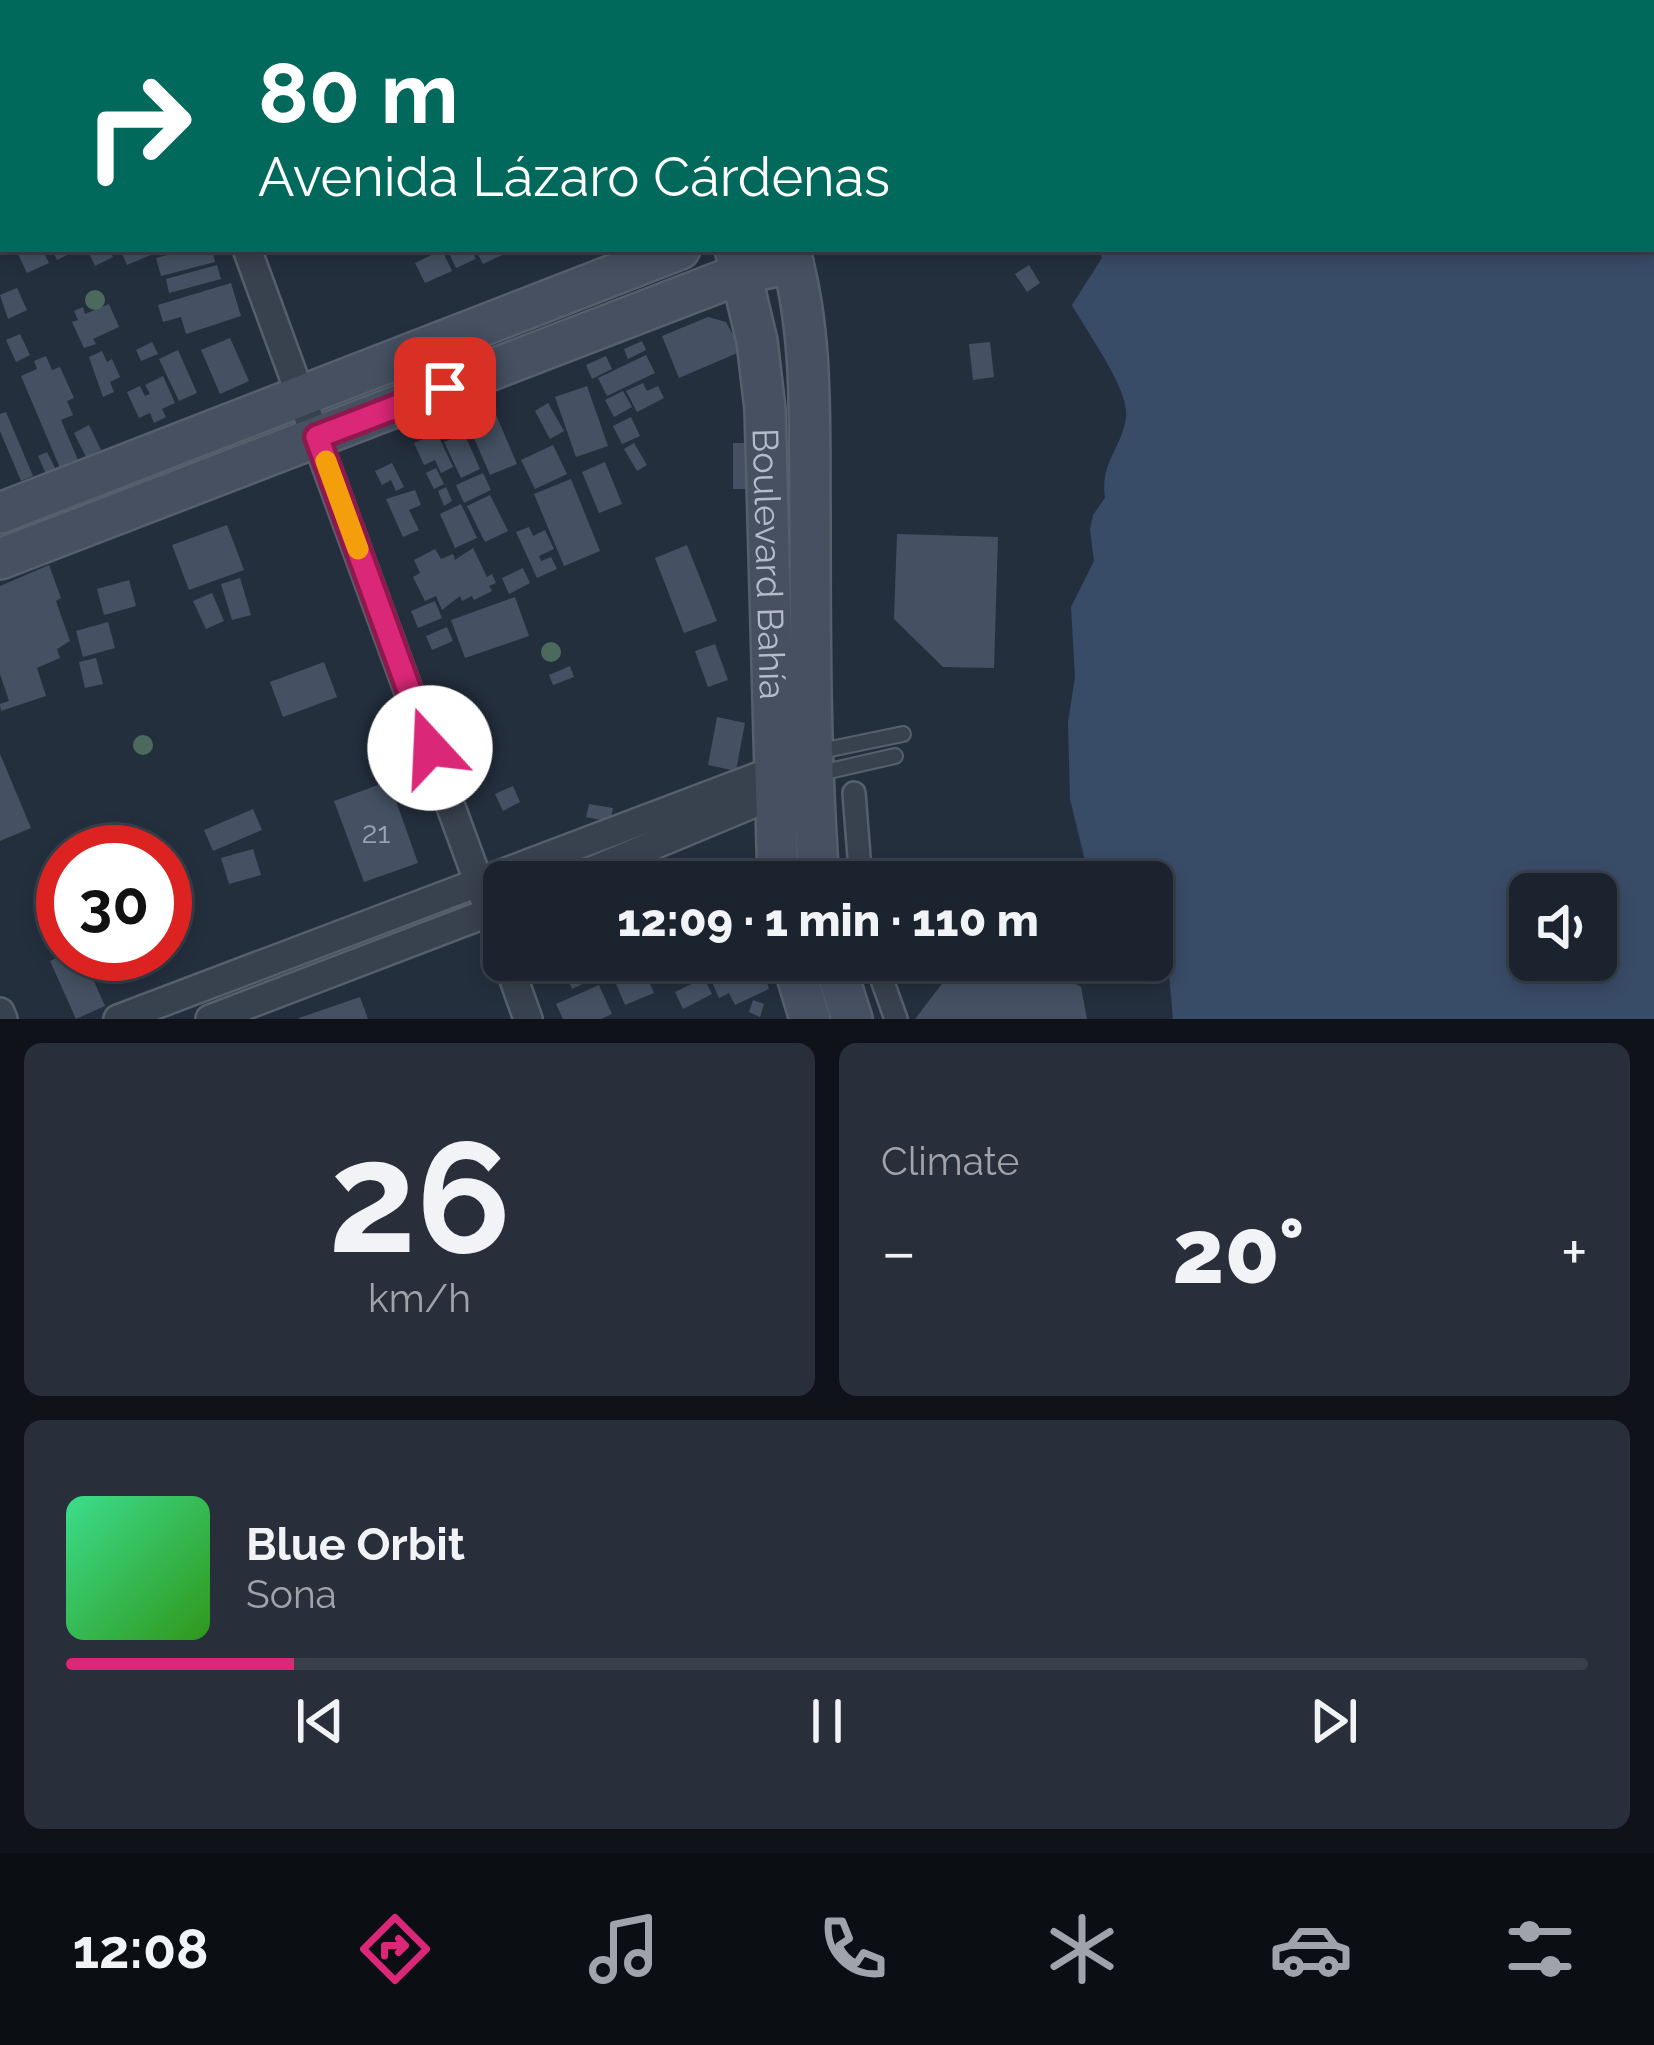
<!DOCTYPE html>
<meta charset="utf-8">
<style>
:root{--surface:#1b232e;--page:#282f3a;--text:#f1f3f6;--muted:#a0a4aa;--line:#39404a;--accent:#db2777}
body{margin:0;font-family:Raleway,sans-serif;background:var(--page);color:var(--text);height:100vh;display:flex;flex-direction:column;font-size:45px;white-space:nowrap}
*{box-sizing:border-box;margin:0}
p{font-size:39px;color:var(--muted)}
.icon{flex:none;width:66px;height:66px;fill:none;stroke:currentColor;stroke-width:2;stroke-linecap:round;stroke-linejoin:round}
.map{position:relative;height:1019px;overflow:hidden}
.sheet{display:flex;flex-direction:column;gap:24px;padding:24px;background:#0f1319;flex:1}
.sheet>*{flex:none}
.banner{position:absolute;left:0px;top:0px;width:1656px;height:252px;box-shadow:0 6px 18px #0003,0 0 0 3px var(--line);background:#00695c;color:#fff;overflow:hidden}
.buttons{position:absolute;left:1509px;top:873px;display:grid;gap:24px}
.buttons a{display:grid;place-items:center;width:108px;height:108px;border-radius:18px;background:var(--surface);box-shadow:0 6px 18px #0003,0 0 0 3px var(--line);font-size:60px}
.speed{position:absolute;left:36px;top:825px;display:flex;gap:24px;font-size:60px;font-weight:700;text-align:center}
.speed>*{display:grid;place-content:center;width:156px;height:156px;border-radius:50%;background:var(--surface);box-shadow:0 6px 18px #0003,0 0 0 3px var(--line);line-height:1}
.speed .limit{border:18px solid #d22;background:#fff;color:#111}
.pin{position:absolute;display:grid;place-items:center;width:102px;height:102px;color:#fff;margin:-51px;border-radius:24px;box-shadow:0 6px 18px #0006}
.me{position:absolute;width:132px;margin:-66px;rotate:340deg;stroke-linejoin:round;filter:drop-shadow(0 0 9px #0008)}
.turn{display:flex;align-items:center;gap:42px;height:252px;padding:0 60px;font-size:54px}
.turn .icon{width:156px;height:156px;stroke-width:2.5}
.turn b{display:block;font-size:84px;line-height:102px}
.big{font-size:90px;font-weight:800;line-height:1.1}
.sheet .tile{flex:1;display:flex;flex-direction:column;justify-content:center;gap:18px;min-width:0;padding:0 42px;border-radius:18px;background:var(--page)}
.sheet .dial{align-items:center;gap:0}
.dial b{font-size:156px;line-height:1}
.song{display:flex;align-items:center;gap:36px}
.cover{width:144px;height:144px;border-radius:18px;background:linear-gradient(135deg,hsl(150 70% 55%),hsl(110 70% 35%))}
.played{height:12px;border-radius:6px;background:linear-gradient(90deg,var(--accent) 15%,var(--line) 15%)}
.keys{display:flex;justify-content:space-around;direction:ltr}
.heat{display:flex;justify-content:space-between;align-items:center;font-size:66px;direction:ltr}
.sheet .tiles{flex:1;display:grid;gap:24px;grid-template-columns:1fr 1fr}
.tile:last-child{grid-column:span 2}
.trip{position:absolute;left:483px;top:861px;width:690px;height:120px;border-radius:18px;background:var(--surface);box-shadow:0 6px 18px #0003,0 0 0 3px var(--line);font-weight:800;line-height:120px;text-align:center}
.dock{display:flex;height:192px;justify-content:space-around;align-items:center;background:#0b0e12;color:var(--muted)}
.dock .icon{width:84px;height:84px}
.dock .current{color:var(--accent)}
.dock b{font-size:54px;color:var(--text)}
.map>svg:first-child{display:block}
</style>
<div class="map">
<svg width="1654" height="1019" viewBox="0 0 1654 1019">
<rect width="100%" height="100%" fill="#242f3e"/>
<path fill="#394c67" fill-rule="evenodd" d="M 1147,0 L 1654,0 L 1654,1019 L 1173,1019 L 1168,962 L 1152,932 L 1152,882 L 1090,881 L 1070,799 L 1068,722 L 1075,677 L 1071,607 L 1094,561 L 1090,529 L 1093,515 L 1105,498 C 1100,461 1122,449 1126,417 C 1130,390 1085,329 1072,305 L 1102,258 L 1099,249 L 1653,249 L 1653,3 ZM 1530,894 L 1596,894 L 1596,960 L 1530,960 Z"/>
<g fill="#455162">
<path d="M 24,249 L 42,249 L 49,263 L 27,273 L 17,252 Z"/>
<path d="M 52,249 L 79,249 L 57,260 Z"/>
<path d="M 87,249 L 109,249 L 113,257 L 95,266 Z"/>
<path d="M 120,249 L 165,249 L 127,265 Z"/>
<path d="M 189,249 L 212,249 L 215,262 L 161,276 L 156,258 Z"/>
<path d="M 447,249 L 471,249 L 476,259 L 456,268 Z"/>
<path d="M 475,249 L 515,249 L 483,264 Z"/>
<path d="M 442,250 L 452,271 L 425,283 L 415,263 Z"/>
<path d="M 217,265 L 221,279 L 169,293 L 166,279 Z"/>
<path d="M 1029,265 L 1040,283 L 1027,292 L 1015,274 Z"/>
<path d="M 231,283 L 241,316 L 186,334 L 181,317 L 163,322 L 158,305 Z"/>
<path d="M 17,288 L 27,310 L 8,319 L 0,295 Z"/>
<path d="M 109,304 L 119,327 L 93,339 L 96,344 L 84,348 L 72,322 L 78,320 L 74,311 L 83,307 L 85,314 Z"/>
<path d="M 708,317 L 726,322 L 742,351 L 679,378 L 662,336 Z"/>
<path d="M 20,334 L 30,355 L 16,362 L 6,340 Z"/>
<path d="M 230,338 L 249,381 L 220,394 L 201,350 Z"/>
<path d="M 642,341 L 646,350 L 628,359 L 624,349 Z"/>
<path d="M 152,342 L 158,354 L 141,361 L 136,350 Z"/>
<path d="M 990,342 L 994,377 L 973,380 L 969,344 Z"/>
<path d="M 178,350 L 197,393 L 179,401 L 159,359 Z"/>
<path d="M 102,351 L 107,362 L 112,359 L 120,377 L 110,382 L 114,392 L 103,397 L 89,357 Z"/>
<path d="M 646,355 L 655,373 L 607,396 L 598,378 Z"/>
<path d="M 46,356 L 52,370 L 60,367 L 74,398 L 67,401 L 73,415 L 61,420 L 78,460 L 60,468 L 21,376 L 37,369 L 34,361 Z"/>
<path d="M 606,356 L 612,369 L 592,379 L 586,365 Z"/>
<path d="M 163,376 L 175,403 L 162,409 L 166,417 L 154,423 L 150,413 L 139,418 L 127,392 L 140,386 L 145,396 L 150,394 L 145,385 Z"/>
<path d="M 643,383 L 647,391 L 658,386 L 664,398 L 637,412 L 626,391 Z"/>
<path d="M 587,386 L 608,446 L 576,457 L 555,397 Z"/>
<path d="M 623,391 L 632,407 L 614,417 L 605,400 Z"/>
<path d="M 491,403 L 517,464 L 490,475 L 464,415 Z"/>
<path d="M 548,403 L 564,431 L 550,439 L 535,411 Z"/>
<path d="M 6,412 L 33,476 L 21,481 L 0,431 L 0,414 Z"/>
<path d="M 631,417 L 640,436 L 622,444 L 613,426 Z"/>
<path d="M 89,425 L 101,450 L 86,457 L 74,433 Z"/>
<path d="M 437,433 L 453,467 L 441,473 L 435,460 L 424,465 L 414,443 Z"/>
<path d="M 464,433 L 480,469 L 461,478 L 444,442 Z"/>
<path d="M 634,443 L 647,465 L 637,471 L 624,449 Z"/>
<rect x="733" y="443" width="17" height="46"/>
<path d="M 553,445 L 567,474 L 535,489 L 521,460 Z"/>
<path d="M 47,452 L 56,470 L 46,474 L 38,456 Z"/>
<path d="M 605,462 L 622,504 L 599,513 L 582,472 Z"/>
<path d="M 392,463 L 404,487 L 396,491 L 391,480 L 382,485 L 375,471 Z"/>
<path d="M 436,468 L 444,484 L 434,489 L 426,473 Z"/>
<path d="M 483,473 L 491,490 L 464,503 L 456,485 Z"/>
<path d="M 571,479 L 600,551 L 564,566 L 534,494 Z"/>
<path d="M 446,487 L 452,501 L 444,506 L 438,491 Z"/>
<path d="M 415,490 L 421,505 L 409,510 L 419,530 L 403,537 L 386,499 Z"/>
<path d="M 490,495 L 508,531 L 485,542 L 467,506 Z"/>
<path d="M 461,504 L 477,538 L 455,548 L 440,514 Z"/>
<path d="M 227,525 L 244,570 L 189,590 L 172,545 Z"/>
<path d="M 529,527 L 533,536 L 545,530 L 554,549 L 539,556 L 541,561 L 551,557 L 557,569 L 537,578 L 516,532 Z"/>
<path d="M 897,534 L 998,537 L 994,668 L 943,667 L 894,619 Z"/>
<path d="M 687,545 L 717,621 L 684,633 L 655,558 Z"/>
<path d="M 473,548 L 487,577 L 492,574 L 496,583 L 489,586 L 492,591 L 474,600 L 472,596 L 462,601 L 460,596 L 442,610 L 436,596 L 425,601 L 413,577 L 420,573 L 414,560 L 435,549 L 441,559 L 453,554 L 455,560 Z"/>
<path d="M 49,565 L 61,598 L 56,601 L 70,641 L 57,649 L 60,658 L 37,668 L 46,696 L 1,711 L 0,704 L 9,701 L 0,674 L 0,586 Z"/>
<path d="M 523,568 L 530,583 L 509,594 L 502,578 Z"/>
<path d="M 240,578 L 251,615 L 232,620 L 221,584 Z"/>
<path d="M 129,580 L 136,606 L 104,615 L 97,589 Z"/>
<path d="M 212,593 L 224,621 L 206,629 L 193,601 Z"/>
<path d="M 515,597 L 529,636 L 465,658 L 451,620 Z"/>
<path d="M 435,601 L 442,618 L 418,628 L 411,611 Z"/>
<path d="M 108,622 L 115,648 L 83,657 L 76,631 Z"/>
<path d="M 447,627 L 453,641 L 432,650 L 426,636 Z"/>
<path d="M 715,644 L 728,680 L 708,687 L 695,651 Z"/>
<path d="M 96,658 L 103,684 L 85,688 L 79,662 Z"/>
<path d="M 324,662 L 337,697 L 283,717 L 270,682 Z"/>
<path d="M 570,666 L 574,677 L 553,685 L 549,675 Z"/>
<path d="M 717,717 L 745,723 L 736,771 L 708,765 Z"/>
<path d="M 0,754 L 31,828 L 0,841 Z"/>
<path d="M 389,781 L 418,863 L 364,882 L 334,801 Z"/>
<path d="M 513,786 L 520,802 L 503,811 L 495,794 Z"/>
<path d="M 589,804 L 613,808 L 610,822 L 586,817 Z"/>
<path d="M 253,809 L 262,830 L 213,851 L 204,830 Z"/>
<path d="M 253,849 L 261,875 L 229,884 L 221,858 Z"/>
<path d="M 731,864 L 748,882 L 712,882 L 706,871 Z"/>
<path d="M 669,870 L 673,879 L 643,882 Z"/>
<path d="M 65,954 L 82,954 L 105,1006 L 76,1019 L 50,961 Z"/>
<path d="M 545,960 L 575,960 L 579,968 L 550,981 L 544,968 L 548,966 Z"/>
<path d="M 606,960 L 640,960 L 654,993 L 625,1005 Z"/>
<path d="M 663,960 L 699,960 L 704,970 L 674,984 Z"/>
<path d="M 705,960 L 749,960 L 712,976 Z"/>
<path d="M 754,960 L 761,960 L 769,989 L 735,1005 L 729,993 L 719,998 L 711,980 Z"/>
<path d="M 960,960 L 1039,960 L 1081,987 L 1087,1019 L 915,1019 Z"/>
<path d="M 601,964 L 605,974 L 572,989 L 568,980 Z"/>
<path d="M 704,978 L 712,994 L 683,1009 L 675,992 Z"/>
<path d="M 599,985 L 612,1014 L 601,1019 L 563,1019 L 556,1004 Z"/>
<path d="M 360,997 L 368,1019 L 299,1019 L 299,1018 Z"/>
<path d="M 753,1000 L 764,1004 L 760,1017 L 749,1012 Z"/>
</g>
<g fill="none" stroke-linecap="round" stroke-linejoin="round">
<defs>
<g id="service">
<path d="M 0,196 L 3,195"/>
<path d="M 816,752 L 903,734"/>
<path d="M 816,774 L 895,756"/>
</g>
<g id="pedestrian">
<path d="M 854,793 L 861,882"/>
<path d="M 875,960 L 896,1019"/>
</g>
<g id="minor">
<path d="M 155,0 L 156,3"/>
<path d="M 247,249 L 504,952"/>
<path d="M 565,882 L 788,789"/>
<path d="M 507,960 L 528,1019"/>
<path d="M 0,1012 L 3,1019"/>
<path d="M 118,1019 L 786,766"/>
<path d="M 210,1019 L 503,907"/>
</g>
<g id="secondary">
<path d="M 661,0 L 662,3"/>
<path d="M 712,0 L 713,3"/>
<path id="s1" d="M 735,249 L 757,341 L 765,409 L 778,882"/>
<path d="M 789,249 C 814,333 809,427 810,514 C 810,637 810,759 819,882"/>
<path d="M 0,513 L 680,249"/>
<path d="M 0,559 L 743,273 L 793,263"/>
<path d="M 792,960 L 810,1019"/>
<path d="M 833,960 L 852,1019"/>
</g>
</defs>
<use href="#service" stroke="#565f6c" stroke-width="18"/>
<use href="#pedestrian" stroke="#565f6c" stroke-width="26"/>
<use href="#minor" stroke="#565f6c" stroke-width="32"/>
<use href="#secondary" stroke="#565f6c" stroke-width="44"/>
<use href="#service" stroke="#38414e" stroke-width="14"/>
<use href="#pedestrian" stroke="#38414e" stroke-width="21"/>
<use href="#minor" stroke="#38414e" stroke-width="27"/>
<use href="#secondary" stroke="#465061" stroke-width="39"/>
</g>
<g fill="#4b6a5d">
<circle cx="95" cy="300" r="10"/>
<circle cx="551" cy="652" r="10"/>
<circle cx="143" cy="745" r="10"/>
</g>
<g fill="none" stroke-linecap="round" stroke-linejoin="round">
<defs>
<path id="route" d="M 430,748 L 317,437 L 445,388"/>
</defs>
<use href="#route" stroke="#8e194d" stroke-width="30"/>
<use href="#route" stroke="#db2777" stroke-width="21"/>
<path stroke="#f59e0b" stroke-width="21" d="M 326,461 L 358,549"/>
</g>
<g text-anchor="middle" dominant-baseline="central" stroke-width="9" stroke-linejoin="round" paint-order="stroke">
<g font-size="30" fill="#98a1af">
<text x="376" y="832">21</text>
</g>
<g font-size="36" fill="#b4bcc9" stroke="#1d2633">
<text stroke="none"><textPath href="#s1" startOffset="318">Boulevard Bahía</textPath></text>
</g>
</g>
</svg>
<div class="buttons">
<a><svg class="icon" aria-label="sound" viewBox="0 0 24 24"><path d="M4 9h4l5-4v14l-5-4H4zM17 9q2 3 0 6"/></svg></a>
</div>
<div class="speed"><div class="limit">30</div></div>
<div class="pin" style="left:445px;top:388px;background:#d93025"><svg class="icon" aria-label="arrive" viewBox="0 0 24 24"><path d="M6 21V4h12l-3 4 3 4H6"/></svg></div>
<svg class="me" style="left:430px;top:748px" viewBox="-20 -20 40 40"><circle r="19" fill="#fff"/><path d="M0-13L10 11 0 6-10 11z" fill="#db2777"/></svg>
<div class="trip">12:09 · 1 min · 110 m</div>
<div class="banner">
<div class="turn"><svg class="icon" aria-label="right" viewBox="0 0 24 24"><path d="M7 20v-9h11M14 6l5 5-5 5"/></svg><div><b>80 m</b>Avenida Lázaro Cárdenas</div></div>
</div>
</div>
<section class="sheet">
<div class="tiles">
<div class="tile dial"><b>26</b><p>km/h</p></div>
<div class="tile"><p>Climate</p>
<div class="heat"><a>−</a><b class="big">20°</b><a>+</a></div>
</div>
<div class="tile">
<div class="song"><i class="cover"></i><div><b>Blue Orbit</b><p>Sona</p></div></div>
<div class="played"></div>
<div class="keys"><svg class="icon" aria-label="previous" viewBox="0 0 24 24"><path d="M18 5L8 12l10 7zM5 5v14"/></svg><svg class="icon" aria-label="pause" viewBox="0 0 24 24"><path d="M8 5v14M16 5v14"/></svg><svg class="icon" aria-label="next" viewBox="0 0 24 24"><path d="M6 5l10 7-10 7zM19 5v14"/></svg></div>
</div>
</div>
</section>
<nav class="dock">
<b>12:08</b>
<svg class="icon current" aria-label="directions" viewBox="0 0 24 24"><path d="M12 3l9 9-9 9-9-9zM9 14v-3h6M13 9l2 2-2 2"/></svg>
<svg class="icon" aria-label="music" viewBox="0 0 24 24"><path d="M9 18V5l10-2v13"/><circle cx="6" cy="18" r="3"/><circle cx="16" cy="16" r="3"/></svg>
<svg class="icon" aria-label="phone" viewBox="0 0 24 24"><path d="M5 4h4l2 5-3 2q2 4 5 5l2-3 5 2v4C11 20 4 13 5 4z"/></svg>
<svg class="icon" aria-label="climate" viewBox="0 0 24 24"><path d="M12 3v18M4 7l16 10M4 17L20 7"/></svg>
<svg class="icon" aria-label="car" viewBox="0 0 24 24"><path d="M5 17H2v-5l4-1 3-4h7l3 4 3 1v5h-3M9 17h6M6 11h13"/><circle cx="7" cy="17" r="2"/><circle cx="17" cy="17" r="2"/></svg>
<svg class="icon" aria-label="filters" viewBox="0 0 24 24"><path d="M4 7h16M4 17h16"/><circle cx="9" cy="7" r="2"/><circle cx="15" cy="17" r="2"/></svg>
</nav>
